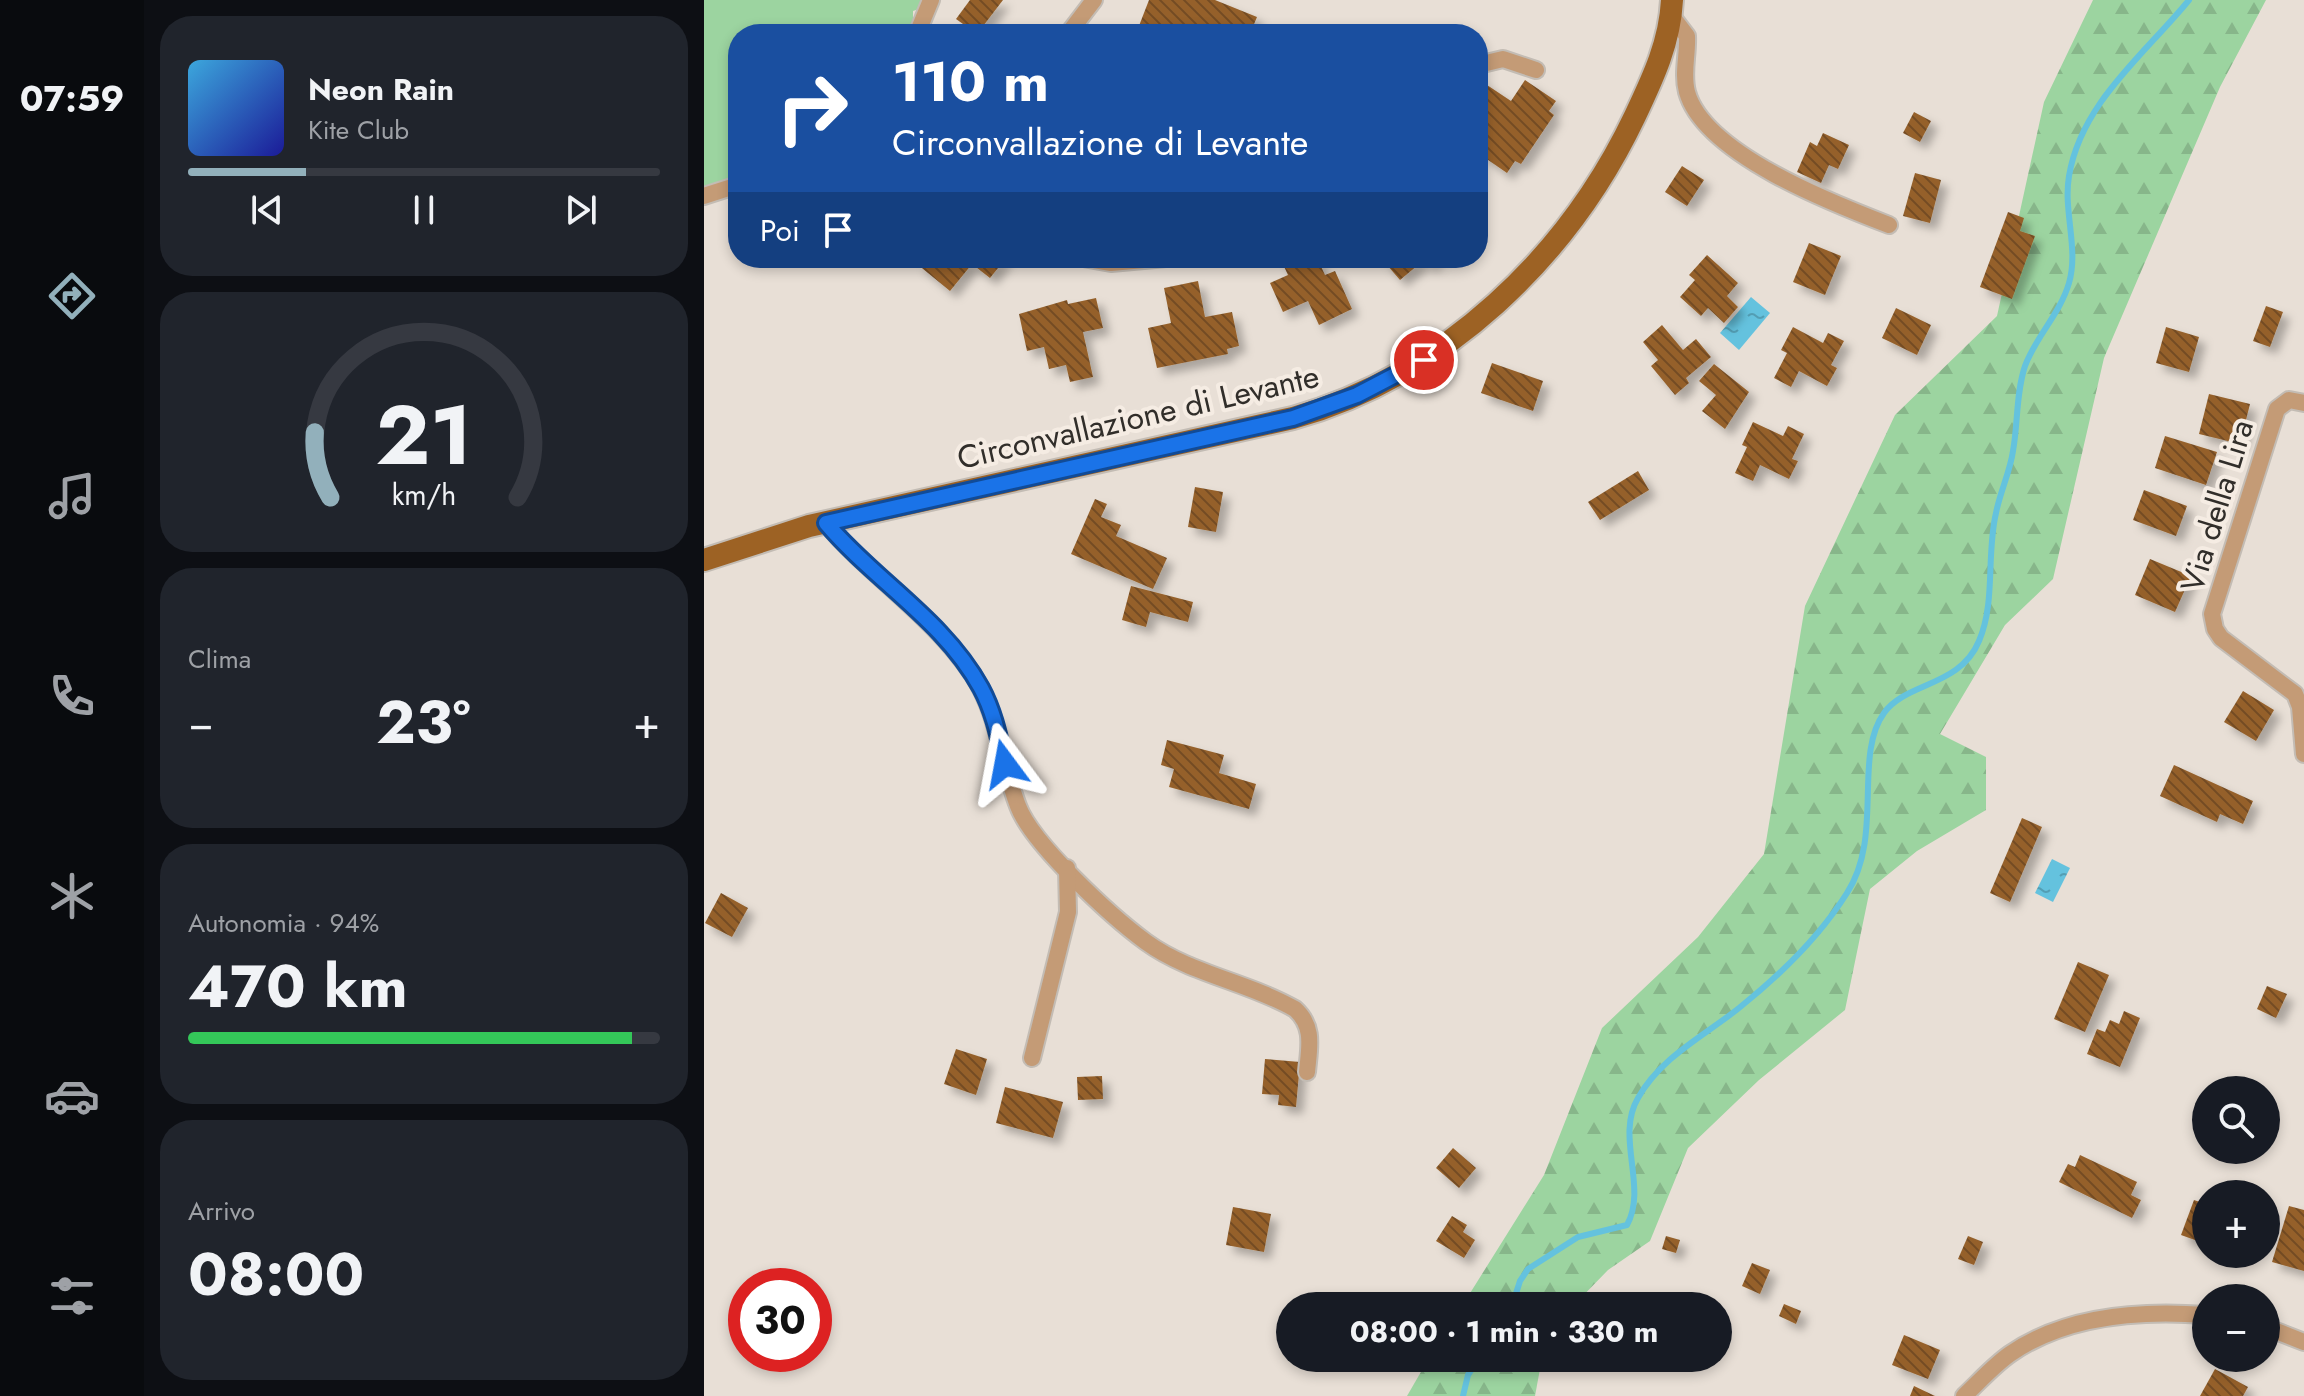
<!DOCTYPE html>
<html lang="it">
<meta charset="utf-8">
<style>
:root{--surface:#171b24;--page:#20242c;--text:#f1f3f6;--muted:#9ea1a6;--line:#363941;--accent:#92b0bb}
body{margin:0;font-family:Jost,sans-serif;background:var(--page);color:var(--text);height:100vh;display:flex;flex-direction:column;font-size:30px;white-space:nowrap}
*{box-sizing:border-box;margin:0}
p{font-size:26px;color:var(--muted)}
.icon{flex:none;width:44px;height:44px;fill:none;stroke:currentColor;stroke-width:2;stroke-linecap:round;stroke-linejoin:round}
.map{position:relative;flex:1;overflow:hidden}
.panel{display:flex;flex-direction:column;gap:16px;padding:16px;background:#0d0f14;width:560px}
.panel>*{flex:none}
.banner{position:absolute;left:24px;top:24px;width:760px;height:244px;border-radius:32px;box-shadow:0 4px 12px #0003;background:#1a4fa0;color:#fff;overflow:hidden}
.tools{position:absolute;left:1488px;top:1076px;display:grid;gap:16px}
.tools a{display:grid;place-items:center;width:88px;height:88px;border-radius:50%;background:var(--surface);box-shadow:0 4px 12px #0003;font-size:40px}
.speed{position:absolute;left:24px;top:1268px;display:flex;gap:16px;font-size:40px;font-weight:700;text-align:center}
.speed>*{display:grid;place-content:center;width:104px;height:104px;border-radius:50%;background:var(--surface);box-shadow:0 4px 12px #0003;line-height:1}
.speed .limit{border:12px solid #d22;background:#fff;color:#111}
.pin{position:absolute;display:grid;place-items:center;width:68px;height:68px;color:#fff;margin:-34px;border:4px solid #fff;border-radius:50%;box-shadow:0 2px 8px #0007}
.me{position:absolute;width:88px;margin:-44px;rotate:347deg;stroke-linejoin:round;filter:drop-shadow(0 0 6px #0008)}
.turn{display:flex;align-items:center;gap:28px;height:168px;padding:0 32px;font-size:36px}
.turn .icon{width:104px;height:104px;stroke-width:2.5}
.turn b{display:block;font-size:56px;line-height:68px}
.then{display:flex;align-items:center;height:76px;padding:0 32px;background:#0003;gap:16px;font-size:30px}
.big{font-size:60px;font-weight:700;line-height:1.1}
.panel .widget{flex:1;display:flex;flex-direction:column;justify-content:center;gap:12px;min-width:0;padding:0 28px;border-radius:32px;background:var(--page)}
.panel .dial{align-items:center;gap:0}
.dial svg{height:208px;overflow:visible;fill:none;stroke:var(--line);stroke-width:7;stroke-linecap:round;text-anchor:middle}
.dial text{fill:var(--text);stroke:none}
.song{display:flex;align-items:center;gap:24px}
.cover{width:96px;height:96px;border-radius:12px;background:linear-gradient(135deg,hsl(200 70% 55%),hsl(240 70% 35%))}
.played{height:8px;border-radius:4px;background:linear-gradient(90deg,var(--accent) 25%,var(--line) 25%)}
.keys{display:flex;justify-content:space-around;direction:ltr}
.heat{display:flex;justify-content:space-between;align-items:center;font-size:44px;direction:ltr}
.charge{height:12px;border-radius:6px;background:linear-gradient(90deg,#34c759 94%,var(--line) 0)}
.trip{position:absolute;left:572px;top:1292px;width:456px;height:80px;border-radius:40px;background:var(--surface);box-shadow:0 4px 12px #0003;font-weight:700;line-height:80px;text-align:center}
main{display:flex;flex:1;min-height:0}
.tabs{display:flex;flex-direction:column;width:144px;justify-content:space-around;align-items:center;background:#090b0e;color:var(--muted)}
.tabs .icon{width:56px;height:56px}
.tabs .current{color:var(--accent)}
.tabs b{font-size:36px;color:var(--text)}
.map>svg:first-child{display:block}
</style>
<main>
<nav class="tabs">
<b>07:59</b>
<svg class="icon current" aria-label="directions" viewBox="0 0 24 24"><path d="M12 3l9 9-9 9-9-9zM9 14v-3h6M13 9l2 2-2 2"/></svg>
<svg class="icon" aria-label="music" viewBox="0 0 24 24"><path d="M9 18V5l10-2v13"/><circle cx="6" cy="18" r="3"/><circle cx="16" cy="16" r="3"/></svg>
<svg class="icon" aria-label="phone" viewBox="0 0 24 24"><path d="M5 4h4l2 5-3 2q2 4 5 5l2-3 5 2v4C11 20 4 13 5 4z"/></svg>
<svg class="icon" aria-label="climate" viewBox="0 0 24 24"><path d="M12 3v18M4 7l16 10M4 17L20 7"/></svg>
<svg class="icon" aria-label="car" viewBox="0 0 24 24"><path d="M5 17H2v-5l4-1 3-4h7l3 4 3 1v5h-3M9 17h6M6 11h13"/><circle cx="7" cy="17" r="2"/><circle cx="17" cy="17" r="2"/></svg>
<svg class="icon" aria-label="filters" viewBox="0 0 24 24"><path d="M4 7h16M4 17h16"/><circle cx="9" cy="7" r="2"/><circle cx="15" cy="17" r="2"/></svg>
</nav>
<section class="panel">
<div class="widget">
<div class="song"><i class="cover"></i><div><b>Neon Rain</b><p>Kite Club</p></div></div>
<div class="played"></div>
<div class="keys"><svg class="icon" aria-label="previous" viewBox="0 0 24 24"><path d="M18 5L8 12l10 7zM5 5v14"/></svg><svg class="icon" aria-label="pause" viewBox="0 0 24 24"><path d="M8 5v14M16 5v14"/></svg><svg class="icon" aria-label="next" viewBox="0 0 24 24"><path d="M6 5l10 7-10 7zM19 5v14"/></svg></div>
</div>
<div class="widget dial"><svg viewBox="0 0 100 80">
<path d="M14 69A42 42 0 1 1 86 69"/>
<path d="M14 69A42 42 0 0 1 8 44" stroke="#92b0bb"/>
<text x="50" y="56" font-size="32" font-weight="700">21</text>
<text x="50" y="72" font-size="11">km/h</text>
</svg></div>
<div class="widget"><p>Clima</p>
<div class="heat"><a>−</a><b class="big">23°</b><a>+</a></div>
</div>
<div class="widget"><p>Autonomia · 94%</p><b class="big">470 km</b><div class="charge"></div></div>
<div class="widget"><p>Arrivo</p><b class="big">08:00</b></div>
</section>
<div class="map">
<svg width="1600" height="1396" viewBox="0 0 1600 1396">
<defs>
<pattern id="forest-firs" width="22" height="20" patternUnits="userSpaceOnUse" patternTransform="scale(2)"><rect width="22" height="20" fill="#9cd4a0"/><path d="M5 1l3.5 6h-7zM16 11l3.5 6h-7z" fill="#87b68a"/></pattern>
<pattern id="water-ripples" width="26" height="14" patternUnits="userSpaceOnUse" patternTransform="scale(2)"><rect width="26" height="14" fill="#64c2de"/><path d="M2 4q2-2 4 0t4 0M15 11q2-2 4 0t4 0" fill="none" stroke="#539eb4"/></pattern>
<pattern id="building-back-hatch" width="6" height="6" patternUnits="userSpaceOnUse" patternTransform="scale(2)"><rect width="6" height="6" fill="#95612b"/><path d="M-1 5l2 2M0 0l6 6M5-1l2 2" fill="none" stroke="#744c24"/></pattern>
<filter id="shadow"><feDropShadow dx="7" dy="7" stdDeviation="4" flood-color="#0004"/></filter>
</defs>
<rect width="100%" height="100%" fill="#e8dfd6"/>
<g fill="url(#forest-firs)">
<path d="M 1389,0 L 1562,0 L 1516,87 L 1400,358 L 1349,579 L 1301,625 L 1236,734 L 1282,757 L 1282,810 L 1213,851 L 1166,889 L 1141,1010 L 1055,1080 L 984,1148 L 946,1241 L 904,1270 L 869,1306 L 758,1306 L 840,1175 L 898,1028 L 994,937 L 1060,854 L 1101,606 L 1191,415 L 1293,316 L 1340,102 Z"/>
<path d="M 725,1358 L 838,1358 L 831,1396 L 703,1396 Z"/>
</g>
<path fill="#9cd4a0" d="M 0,0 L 219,0 L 215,9 L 209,11 L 209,25 L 205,34 L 34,34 L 34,177 L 0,188 Z"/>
<g fill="url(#water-ripples)">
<path d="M 1047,297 L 1066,313 L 1035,350 L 1016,333 Z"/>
<path d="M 1348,859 L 1366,868 L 1349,902 L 1331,893 Z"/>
</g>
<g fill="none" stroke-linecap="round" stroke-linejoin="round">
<g stroke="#64c2de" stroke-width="6">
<path d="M 808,1306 L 816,1281 L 824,1269 L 874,1237 L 923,1225 C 944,1187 911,1137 934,1098 C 957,1057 1000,1036 1035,1008 C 1075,976 1116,936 1143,893 C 1180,836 1149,756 1180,713 C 1202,682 1256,687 1275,641 C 1292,601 1282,555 1292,513 C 1296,492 1306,472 1309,451 C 1314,423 1312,393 1321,366 C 1332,336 1356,314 1365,283 C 1375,249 1359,211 1365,176 C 1377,103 1441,54 1485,0"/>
<path d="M 759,1396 L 764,1375 L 775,1358"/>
</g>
</g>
<g fill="url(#building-back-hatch)" filter="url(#shadow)">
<path d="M 266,0 L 299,0 L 273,34 L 252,19 Z"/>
<path d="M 445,0 L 511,0 L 553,17 L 548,29 L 551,31 L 550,34 L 440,34 L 433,31 Z"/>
<path d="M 774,79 L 807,101 L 821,80 L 852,101 L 845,111 L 850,115 L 817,164 L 811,161 L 803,173 L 774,153 L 784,136 L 774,129 Z"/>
<path d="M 1210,112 L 1227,121 L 1216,142 L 1199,133 Z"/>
<path d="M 1119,133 L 1145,145 L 1134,169 L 1125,165 L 1117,183 L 1093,172 L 1106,142 L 1113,146 Z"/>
<path d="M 978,166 L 1000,180 L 983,206 L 961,192 Z"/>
<path d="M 1211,173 L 1237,180 L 1226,223 L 1199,216 Z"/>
<path d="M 1304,212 L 1320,218 L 1316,231 L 1331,236 L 1308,299 L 1276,287 Z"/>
<path d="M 1105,243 L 1137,256 L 1121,295 L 1089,282 Z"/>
<path d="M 1003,255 L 1034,283 L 1023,296 L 1034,307 L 1020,323 L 1004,308 L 997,316 L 976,297 L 991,280 L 985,275 Z"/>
<path d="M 218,258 L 302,258 L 286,278 L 268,264 L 246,291 L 213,264 Z"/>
<path d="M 576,258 L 613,258 L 621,275 L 631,271 L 648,309 L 615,325 L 604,301 L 579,312 L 566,283 L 584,275 Z"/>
<path d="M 677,258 L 735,258 L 725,266 L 720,260 L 696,280 Z"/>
<path d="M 494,281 L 501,317 L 528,312 L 535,346 L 523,349 L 524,354 L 453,368 L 444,328 L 467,323 L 460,288 Z"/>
<path d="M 392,298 L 399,328 L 379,332 L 389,377 L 366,382 L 362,365 L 345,369 L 340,347 L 323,351 L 315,314 L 363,300 L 364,304 Z"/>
<path d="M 1562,306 L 1579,312 L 1566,347 L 1549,341 Z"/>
<path d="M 1192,308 L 1227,325 L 1213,355 L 1178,338 Z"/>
<path d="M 958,325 L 979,350 L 992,339 L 1007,357 L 982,378 L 985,383 L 971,395 L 947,366 L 954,360 L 939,342 Z"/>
<path d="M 1089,327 L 1119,343 L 1124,333 L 1140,341 L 1127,365 L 1133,368 L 1123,386 L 1095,371 L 1087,387 L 1070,378 L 1083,353 L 1077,350 Z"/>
<path d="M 1462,327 L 1495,337 L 1485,372 L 1452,363 Z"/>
<path d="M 788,363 L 839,381 L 829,411 L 777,393 Z"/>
<path d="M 1010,364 L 1045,392 L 1021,429 L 998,411 L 1012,395 L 995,381 Z"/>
<path d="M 1505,394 L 1546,404 L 1536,444 L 1495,434 Z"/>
<path d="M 1049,422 L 1079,436 L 1084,426 L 1100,434 L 1088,459 L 1094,461 L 1085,479 L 1056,465 L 1049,481 L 1031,473 L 1043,447 L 1038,445 Z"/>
<path d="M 1461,436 L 1513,452 L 1502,485 L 1451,468 Z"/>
<path d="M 934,471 L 945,490 L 896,520 L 884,502 Z"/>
<path d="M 491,487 L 519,492 L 512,532 L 484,527 Z"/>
<path d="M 1440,490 L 1483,506 L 1472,536 L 1429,520 Z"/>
<path d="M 391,499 L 403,504 L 397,517 L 417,525 L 412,536 L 463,558 L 449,589 L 367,554 Z"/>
<path d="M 1446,559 L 1487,576 L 1471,612 L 1431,595 Z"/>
<path d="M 427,586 L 489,602 L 484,622 L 446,612 L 442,627 L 418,620 Z"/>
<path d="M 1539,691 L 1570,710 L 1552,741 L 1520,722 Z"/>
<path d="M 463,740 L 520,755 L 515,773 L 552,784 L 545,809 L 465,787 L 470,769 L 457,765 Z"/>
<path d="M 1470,765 L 1549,801 L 1539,824 L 1516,814 L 1513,822 L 1456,796 Z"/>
<path d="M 1318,818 L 1338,827 L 1306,902 L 1286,893 Z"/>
<path d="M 17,893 L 44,908 L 28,937 L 1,923 Z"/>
<path d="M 1374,962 L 1405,975 L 1381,1032 L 1350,1019 Z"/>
<path d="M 1563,986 L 1583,994 L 1572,1018 L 1553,1009 Z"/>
<path d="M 1420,1011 L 1436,1018 L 1416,1067 L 1383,1054 L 1393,1029 L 1401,1032 L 1406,1020 L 1415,1024 Z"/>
<path d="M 252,1049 L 283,1059 L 272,1095 L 240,1084 Z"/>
<path d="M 561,1059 L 596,1062 L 592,1107 L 574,1105 L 575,1095 L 558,1094 Z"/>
<path d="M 398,1076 L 399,1099 L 374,1100 L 373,1077 Z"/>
<path d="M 301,1087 L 359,1102 L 349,1138 L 292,1123 Z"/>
<path d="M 749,1148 L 772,1168 L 755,1188 L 732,1168 Z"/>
<path d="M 1376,1155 L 1433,1182 L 1427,1195 L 1437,1200 L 1428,1218 L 1355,1182 L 1364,1164 L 1371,1167 Z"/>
<path d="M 1490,1200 L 1502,1204 L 1502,1244 L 1477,1235 Z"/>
<path d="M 1585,1206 L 1600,1210 L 1600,1271 L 1568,1262 Z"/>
<path d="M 529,1207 L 567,1214 L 560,1252 L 522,1245 Z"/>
<path d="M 748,1216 L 763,1225 L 759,1232 L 771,1240 L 760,1258 L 732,1241 Z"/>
<path d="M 962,1236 L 976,1240 L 972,1253 L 958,1249 Z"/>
<path d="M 1264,1236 L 1279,1242 L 1270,1265 L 1254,1259 Z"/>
<path d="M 1048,1263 L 1066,1270 L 1056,1294 L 1038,1286 Z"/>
<path d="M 1080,1304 L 1097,1311 L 1092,1324 L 1075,1316 Z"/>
<path d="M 1200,1335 L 1236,1350 L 1224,1379 L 1188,1365 Z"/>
<path d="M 1511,1369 L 1544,1387 L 1539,1396 L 1496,1396 Z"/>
<path d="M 1210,1386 L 1231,1396 L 1206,1396 Z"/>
</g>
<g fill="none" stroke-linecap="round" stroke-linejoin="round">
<defs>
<g id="minor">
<path d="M 967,15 L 983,36 C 984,55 978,73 983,92 C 1000,154 1130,204 1185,225"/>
<path d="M 213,34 L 227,0"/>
<path d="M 364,34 L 390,0"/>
<path d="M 774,65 L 799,59 L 832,70"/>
<path d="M 0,196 L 34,185"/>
<path d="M 379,258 L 407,263 L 462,258"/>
<path d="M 1600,403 L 1585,400 L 1573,409 L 1508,614 L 1511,629 L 1517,638 L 1591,694 L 1596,707 L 1600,754"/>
<path d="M 122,523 C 167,577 229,615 269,675 C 295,715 297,762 314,806 C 328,844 408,917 442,942 C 486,974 544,982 591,1009 C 611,1027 605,1048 603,1072"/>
<path d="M 328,1058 L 364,912 L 363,868"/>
<path d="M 1562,1327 L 1600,1342"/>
<path d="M 1260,1396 C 1275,1382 1289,1366 1306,1354 C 1362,1315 1436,1310 1502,1315"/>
</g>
<path id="primary" d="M 0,560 L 105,526 L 589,418 C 741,375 864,257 931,116 C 949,78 966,42 968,0"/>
</defs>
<use href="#minor" stroke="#c3bcb4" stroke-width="20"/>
<use href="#primary" stroke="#c3bcb4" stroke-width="26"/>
<use href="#minor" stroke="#c49b76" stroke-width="16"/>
<use href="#primary" stroke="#9d6224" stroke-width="22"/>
</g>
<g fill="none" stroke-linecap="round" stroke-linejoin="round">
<defs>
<path id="route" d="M 301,764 C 295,738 290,712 277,688 C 240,620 170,580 122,523 L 589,418 L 653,395 L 720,360"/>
</defs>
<use href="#route" stroke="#114b97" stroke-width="20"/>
<use href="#route" stroke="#1a73e8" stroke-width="14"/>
</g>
<g text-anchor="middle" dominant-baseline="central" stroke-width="8" stroke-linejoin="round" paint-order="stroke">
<g font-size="32" fill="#312e2a" stroke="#f5ece3">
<text transform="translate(434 417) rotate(-13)">Circonvallazione di Levante</text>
<text transform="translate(1513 506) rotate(-73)">Via della Lira</text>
</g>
</g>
</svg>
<div class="tools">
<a><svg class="icon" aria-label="search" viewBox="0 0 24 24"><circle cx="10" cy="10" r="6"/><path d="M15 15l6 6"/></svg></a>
<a>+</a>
<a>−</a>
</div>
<div class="speed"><div class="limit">30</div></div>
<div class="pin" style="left:720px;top:360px;background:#d93025"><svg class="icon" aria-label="arrive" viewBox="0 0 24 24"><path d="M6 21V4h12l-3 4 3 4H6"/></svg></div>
<svg class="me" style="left:301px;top:764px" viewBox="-20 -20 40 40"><path d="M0-17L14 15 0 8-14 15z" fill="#1a73e8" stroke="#fff" stroke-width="4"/></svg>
<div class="trip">08:00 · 1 min · 330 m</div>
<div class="banner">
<div class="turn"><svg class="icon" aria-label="right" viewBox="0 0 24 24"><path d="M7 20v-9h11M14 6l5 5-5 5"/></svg><div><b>110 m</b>Circonvallazione di Levante</div></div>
<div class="then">Poi<svg class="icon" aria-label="arrive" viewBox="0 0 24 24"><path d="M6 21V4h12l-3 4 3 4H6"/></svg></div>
</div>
</div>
</main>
